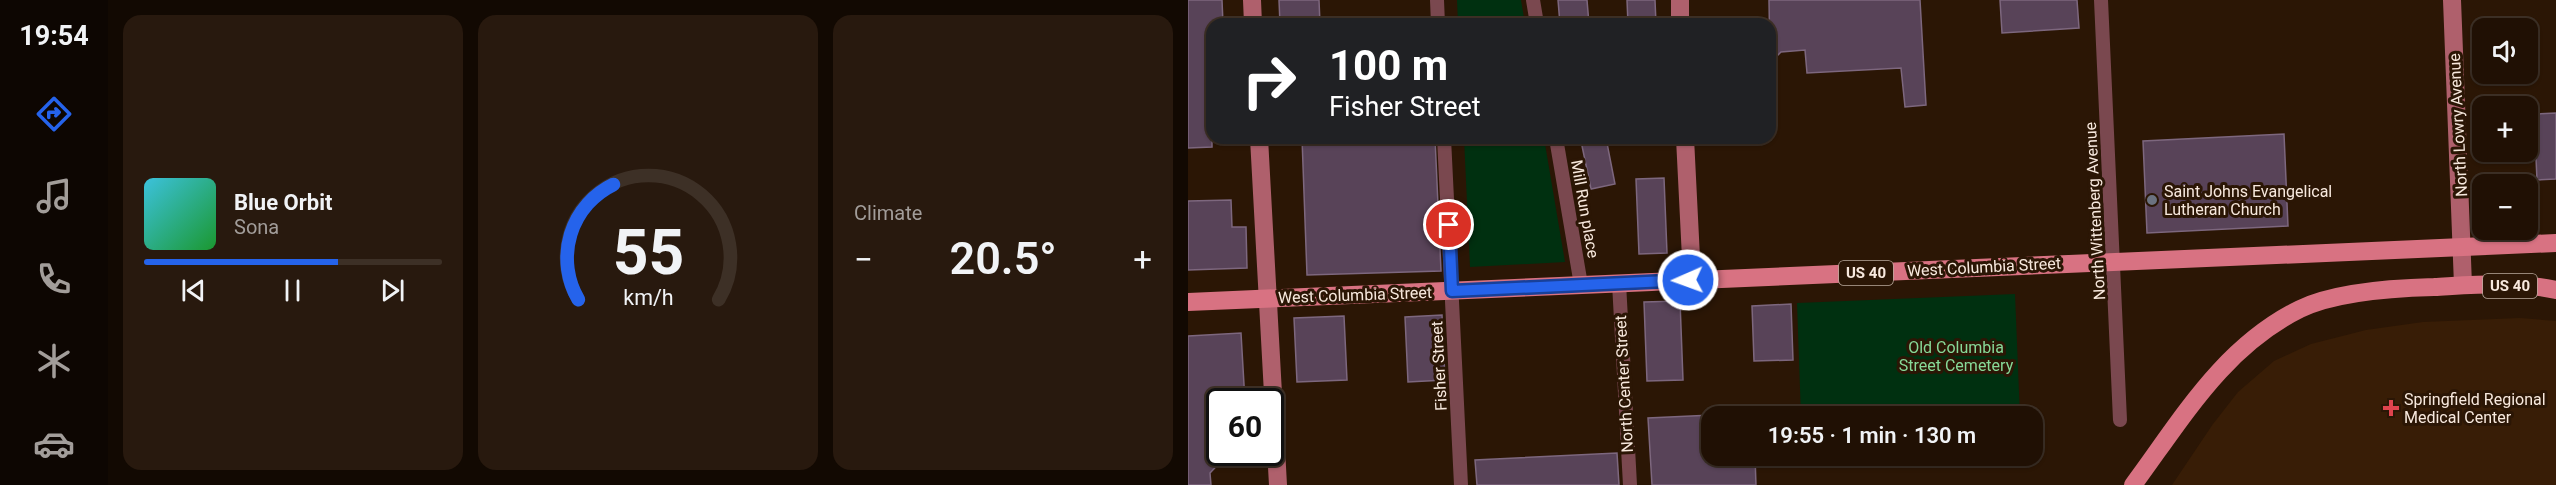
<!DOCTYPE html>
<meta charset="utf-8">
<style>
:root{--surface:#201004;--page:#28190e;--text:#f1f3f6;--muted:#a29d9a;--line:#3d3026;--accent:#2563eb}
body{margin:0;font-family:Roboto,sans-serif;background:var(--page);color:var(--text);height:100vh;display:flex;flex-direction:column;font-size:22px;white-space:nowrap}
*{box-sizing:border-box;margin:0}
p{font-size:20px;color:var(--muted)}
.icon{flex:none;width:33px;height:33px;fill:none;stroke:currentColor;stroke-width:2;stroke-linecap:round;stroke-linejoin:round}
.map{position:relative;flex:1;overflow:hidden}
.drawer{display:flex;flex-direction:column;gap:15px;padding:15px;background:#120902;width:1080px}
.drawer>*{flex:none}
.top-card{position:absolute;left:18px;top:18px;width:570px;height:126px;border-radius:18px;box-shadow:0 2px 4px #0004,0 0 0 2px var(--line);background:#202124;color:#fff;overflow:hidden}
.buttons{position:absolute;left:1284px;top:18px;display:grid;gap:12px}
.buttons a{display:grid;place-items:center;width:66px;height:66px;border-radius:12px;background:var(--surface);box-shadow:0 2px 4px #0004,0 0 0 2px var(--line);font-size:30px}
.speed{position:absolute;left:18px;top:388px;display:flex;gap:12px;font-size:30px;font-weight:700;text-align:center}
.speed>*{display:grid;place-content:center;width:78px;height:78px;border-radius:50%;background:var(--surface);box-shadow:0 2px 4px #0004,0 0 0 2px var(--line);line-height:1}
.speed .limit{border:3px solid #111;border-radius:9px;background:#fff;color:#111}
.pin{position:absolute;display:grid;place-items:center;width:51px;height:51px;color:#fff;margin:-26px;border:3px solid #fff;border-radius:50%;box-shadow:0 2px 6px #0007}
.me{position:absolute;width:66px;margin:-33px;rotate:268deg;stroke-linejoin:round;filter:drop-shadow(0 0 4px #0008)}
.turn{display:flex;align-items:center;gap:21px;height:126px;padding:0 24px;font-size:27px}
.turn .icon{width:78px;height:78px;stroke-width:2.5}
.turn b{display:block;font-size:42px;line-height:51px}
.big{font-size:45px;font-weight:600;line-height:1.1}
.drawer .card{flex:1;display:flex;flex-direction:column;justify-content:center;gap:9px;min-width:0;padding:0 21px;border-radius:18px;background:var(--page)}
.drawer .dial{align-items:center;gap:0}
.dial svg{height:156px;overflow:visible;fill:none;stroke:var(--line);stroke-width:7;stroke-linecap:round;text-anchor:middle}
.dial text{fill:var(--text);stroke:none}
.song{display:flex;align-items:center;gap:18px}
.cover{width:72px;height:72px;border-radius:9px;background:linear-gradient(135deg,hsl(190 70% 55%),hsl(130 70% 35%))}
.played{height:6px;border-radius:3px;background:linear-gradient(90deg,var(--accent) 65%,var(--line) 65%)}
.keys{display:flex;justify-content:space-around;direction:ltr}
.heat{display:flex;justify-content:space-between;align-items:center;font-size:33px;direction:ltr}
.drawer .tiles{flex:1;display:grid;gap:15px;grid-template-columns:repeat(3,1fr)}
.trip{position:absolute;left:513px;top:406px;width:342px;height:60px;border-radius:18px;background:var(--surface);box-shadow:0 2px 4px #0004,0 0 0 2px var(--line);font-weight:600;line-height:60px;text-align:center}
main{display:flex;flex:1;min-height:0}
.tab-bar{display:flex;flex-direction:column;width:108px;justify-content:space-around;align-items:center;background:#0d0602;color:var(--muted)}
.tab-bar .icon{width:42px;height:42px}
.tab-bar .active{color:var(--accent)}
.tab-bar b{font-size:27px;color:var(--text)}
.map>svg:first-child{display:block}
</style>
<main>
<nav class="tab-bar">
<b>19:54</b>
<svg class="icon active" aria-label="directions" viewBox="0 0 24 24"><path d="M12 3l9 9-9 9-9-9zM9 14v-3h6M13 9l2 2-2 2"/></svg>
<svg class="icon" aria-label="music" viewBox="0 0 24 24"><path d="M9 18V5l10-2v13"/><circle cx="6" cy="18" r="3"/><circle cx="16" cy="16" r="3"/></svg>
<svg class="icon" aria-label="phone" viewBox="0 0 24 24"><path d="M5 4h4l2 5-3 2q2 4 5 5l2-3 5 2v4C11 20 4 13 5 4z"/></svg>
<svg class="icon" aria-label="climate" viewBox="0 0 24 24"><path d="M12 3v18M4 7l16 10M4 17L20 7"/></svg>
<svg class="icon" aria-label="car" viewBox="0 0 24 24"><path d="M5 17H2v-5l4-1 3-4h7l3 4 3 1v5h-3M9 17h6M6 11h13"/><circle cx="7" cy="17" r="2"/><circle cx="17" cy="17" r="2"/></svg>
</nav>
<section class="drawer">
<div class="tiles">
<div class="card">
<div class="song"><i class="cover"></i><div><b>Blue Orbit</b><p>Sona</p></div></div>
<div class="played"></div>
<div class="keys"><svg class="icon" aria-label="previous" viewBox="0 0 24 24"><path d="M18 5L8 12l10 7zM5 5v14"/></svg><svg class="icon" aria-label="pause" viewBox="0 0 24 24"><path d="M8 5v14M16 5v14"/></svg><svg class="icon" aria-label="next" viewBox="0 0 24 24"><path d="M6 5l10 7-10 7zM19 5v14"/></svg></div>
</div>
<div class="card dial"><svg viewBox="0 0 100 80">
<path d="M14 69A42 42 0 1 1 86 69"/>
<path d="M14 69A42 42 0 0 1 32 10" stroke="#2563eb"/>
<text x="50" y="56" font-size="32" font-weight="700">55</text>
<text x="50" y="72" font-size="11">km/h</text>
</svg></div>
<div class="card"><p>Climate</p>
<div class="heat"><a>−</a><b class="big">20.5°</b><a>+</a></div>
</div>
</div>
</section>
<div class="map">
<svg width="1368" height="485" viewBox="0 0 1368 485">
<rect width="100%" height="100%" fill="#2b1605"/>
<path fill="#381d06" d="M 1332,318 L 1368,321 L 1368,485 L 984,485 L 1025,424 L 1050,392 L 1086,361 L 1123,344 L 1178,330 L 1235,322 Z"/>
<g fill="#003010">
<path d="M 269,0 L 333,0 L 337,24 L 270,24 Z"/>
<path d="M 276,138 L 356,138 L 377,262 L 282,267 Z"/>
<path d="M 827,294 L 832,417 L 613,417 L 609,303 Z"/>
<path d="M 615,456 L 833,456 L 833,457 L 615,466 Z"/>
</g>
<g fill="#584358" stroke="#7d677e" stroke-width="1.5">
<path d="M 0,0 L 34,0 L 35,24 L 24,24 L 24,147 L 0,148 Z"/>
<path d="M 91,0 L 131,0 L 132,24 L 92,24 Z"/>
<path d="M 370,0 L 399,0 L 401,24 L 372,24 Z"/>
<path d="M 439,0 L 467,0 L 468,24 L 440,24 Z"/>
<path d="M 581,0 L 732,0 L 738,105 L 717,107 L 713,68 L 619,73 L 617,50 L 593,52 L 582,63 Z"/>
<path d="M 812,0 L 889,0 L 891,28 L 814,33 Z"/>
<path d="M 1368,113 L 1368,179 L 1349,180 L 1346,114 Z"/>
<path d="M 1096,134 L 1100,226 L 959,233 L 955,141 Z"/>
<path d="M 114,138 L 247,138 L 253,271 L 119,275 Z"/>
<path d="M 408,138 L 418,138 L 427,184 L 403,189 L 393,141 Z"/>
<path d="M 476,178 L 479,253 L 451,254 L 448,179 Z"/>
<path d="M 43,200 L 44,227 L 58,227 L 59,268 L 0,270 L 0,201 Z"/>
<path d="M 492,301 L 495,380 L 459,381 L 456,302 Z"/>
<path d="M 603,304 L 605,360 L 566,361 L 564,306 Z"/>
<path d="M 254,315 L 257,380 L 220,382 L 217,317 Z"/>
<path d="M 156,316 L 159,380 L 109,382 L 106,318 Z"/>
<path d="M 53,333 L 57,402 L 32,402 L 32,453 L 41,453 L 22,473 L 23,485 L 0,485 L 0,336 Z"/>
<path d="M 524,415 L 524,456 L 567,456 L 568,485 L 464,485 L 460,418 Z"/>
<path d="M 429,453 L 431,485 L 289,485 L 287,460 Z"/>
</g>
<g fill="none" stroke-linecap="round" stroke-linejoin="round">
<g stroke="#7a484f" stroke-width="14">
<path d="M 249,0 L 250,24"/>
<path d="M 345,0 L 349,24"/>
<path d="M 913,0 L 932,420"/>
<path d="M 256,138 L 273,485"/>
<path d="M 368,138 L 393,285"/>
<path d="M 431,283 L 442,485"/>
</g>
<g stroke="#af606c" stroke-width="18">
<path d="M 64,0 L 65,24"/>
<path d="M 492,0 L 492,24"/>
<path d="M 1264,0 L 1275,285"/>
<path d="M 71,138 L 90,485"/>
<path d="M 497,138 L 503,258 L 500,280"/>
</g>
<g stroke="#d87282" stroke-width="18">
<path d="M 0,302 L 1368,243"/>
<path d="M 945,485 C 994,419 1035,347 1112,309 C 1147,292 1206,288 1246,287 C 1285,285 1329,281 1368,290"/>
</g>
</g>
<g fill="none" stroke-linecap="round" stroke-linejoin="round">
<defs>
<path id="route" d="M 261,225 L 264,291 L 500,280"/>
</defs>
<use href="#route" stroke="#184099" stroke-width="15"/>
<use href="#route" stroke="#2563eb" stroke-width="10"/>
</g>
<circle fill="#6b7280" stroke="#2b1605" stroke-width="2" cx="964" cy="200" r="6"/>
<path fill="#e0444e" stroke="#2b1605" stroke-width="2" d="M1200 399h6v6h6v6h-6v6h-6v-6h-6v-6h6z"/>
<g text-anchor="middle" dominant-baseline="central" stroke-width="6" stroke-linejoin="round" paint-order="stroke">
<g fill="#2b1605" stroke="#baaa9d" stroke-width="1.5">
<rect x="651" y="261" width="54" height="24" rx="4.5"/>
<rect x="1295" y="274" width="54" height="24" rx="4.5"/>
</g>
<g font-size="15" font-weight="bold" fill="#f8e9de">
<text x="678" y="273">US 40</text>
<text x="1322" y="286">US 40</text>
</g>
<g font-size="16" fill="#f8e9de" stroke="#2b1605">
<text transform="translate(1270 125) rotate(-93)">North Lowry Avenue</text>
<text transform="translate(397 209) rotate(80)">Mill Run place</text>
<text transform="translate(907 211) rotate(-93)">North Wittenberg Avenue</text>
<text transform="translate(796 267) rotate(-3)">West Columbia Street</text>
<text transform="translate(167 295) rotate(-2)">West Columbia Street</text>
<text transform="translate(251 366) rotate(-93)">Fisher Street</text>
<text transform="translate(436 384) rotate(-93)">North Center Street</text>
</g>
<g font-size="16" fill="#f8e9de" stroke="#2b1605" text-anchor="start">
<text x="976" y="191">Saint Johns Evangelical<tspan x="976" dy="18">Lutheran Church</tspan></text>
<text x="1216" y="399">Springfield Regional<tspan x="1216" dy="18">Medical Center</tspan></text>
</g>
<g font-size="16" fill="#87d998" stroke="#2b1605">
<text x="768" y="347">Old Columbia<tspan x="768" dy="18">Street Cemetery</tspan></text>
</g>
</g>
</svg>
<div class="buttons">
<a><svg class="icon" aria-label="sound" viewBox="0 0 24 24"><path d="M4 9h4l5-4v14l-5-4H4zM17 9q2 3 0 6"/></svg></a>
<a>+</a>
<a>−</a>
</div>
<div class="speed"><div class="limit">60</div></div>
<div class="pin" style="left:261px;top:225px;background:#d93025"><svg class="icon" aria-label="arrive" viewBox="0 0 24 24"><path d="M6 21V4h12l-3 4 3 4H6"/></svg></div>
<svg class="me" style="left:500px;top:280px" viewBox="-20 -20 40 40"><circle r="17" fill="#2563eb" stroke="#fff" stroke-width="3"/><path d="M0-11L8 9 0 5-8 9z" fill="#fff"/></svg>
<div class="trip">19:55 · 1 min · 130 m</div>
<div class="top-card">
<div class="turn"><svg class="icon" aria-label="right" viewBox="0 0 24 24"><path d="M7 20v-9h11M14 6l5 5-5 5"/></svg><div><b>100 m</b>Fisher Street</div></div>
</div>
</div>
</main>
